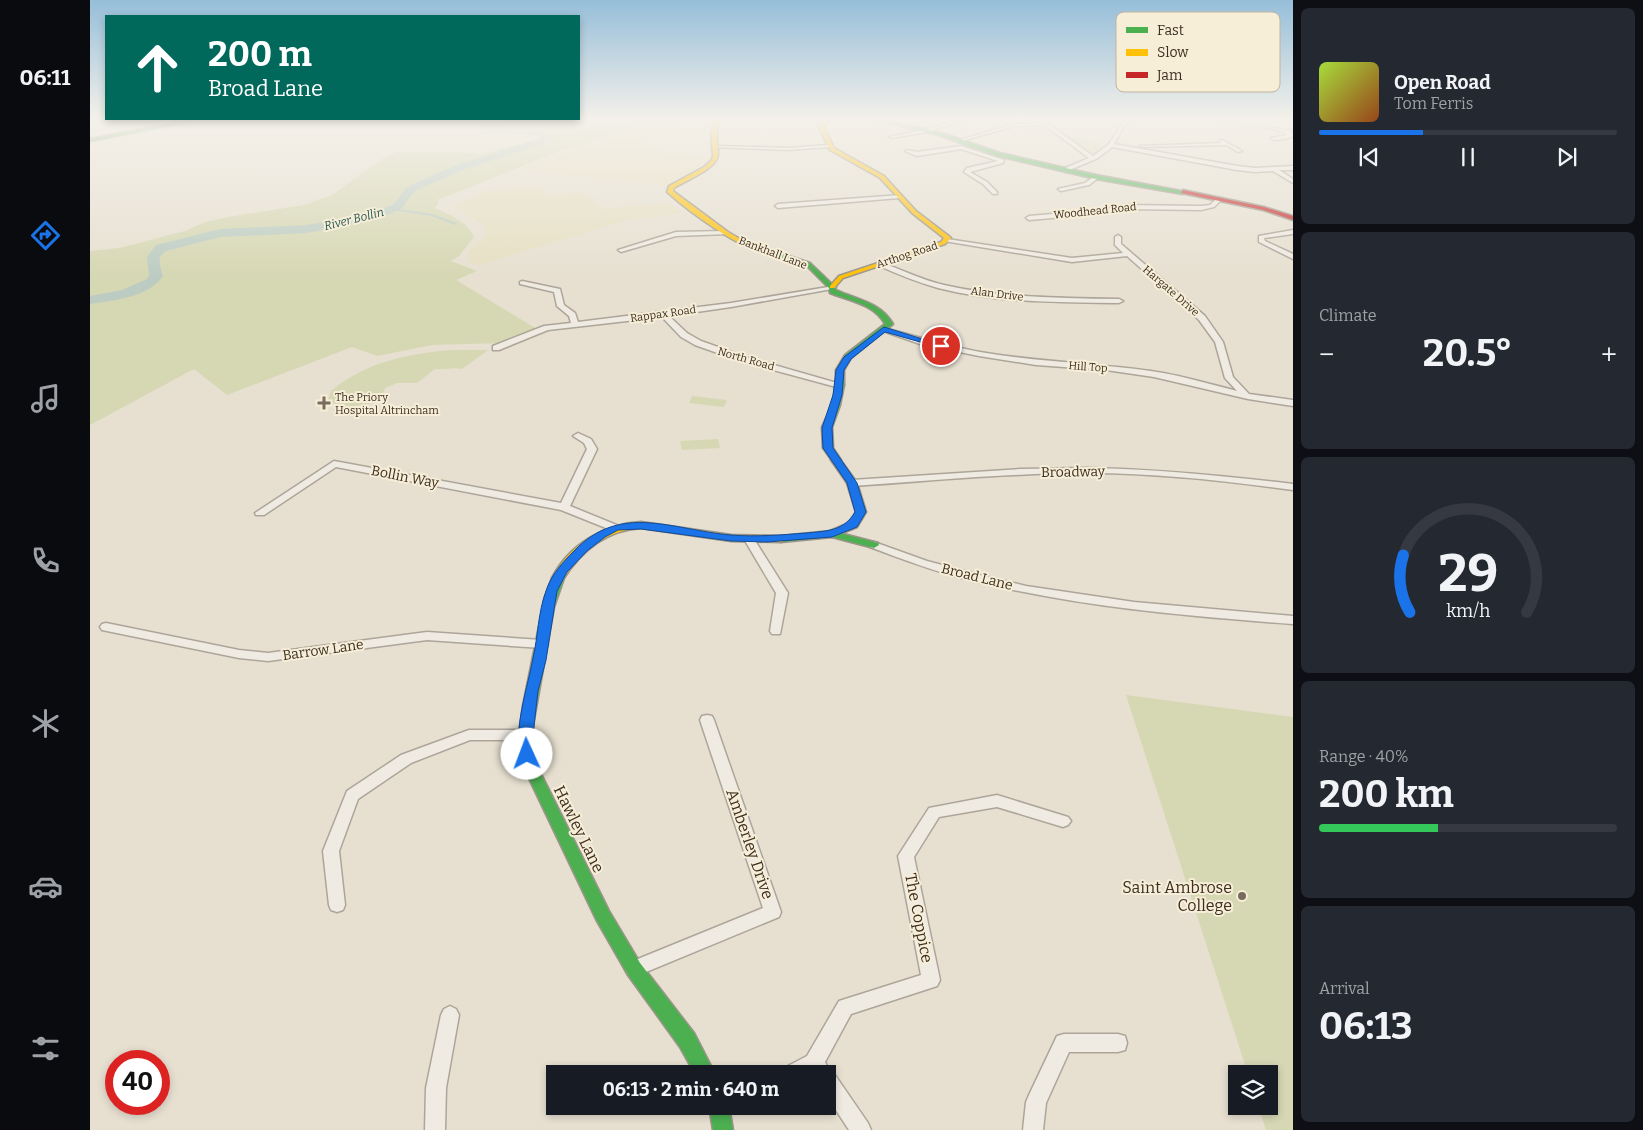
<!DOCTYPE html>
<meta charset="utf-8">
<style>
:root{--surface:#171b24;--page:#242831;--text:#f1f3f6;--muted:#9ea1a6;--line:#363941;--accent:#1a73e8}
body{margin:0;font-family:Bitter,serif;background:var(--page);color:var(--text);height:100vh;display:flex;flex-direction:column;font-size:19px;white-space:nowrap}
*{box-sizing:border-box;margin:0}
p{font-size:16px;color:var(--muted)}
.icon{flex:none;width:28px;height:28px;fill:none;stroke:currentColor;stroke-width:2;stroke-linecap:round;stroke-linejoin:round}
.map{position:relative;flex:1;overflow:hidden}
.side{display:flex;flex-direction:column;gap:8px;padding:8px;background:#0d0f14;width:350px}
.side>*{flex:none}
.top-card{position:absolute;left:15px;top:15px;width:475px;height:105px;border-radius:0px;box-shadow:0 2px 8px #0003;background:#00695c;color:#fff;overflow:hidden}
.buttons{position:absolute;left:1138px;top:1065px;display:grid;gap:10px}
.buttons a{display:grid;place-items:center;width:50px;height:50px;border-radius:0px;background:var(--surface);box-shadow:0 2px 8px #0003;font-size:25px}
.speed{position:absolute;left:15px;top:1050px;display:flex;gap:10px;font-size:25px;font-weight:700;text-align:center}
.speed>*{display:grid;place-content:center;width:65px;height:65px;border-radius:50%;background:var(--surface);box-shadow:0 2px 8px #0003;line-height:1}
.speed .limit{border:8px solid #d22;background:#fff;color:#111}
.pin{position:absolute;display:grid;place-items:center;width:42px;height:42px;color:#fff;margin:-21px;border:2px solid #fff;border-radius:50%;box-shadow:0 1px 5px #0007}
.me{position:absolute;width:55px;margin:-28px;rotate:358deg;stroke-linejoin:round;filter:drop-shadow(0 0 4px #0008)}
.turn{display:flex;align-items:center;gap:18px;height:105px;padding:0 20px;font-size:22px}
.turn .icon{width:65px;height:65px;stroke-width:2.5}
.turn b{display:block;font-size:35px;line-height:42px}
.big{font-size:38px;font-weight:700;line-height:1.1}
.side .card{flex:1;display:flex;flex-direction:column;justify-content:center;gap:8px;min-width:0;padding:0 18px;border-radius:8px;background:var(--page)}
.side .dial{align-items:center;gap:0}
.dial svg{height:130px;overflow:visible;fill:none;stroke:var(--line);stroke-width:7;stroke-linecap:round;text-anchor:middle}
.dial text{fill:var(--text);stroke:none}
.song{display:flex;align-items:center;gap:15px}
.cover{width:60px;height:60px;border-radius:8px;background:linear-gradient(135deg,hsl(80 70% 55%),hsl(20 70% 35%))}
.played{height:5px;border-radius:2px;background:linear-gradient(90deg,var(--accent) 35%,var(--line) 35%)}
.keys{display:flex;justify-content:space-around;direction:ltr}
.heat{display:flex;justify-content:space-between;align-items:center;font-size:28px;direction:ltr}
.charge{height:8px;border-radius:4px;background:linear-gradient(90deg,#34c759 40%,var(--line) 0)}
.trip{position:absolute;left:456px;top:1065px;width:290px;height:50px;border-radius:0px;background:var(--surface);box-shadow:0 2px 8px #0003;font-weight:700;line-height:50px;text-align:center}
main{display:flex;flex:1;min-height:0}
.tab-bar{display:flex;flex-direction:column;width:90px;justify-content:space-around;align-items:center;background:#090b0e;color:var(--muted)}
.tab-bar .icon{width:35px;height:35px}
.tab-bar .active{color:var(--accent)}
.tab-bar b{font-size:22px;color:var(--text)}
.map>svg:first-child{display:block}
</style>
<main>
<nav class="tab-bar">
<b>06:11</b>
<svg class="icon active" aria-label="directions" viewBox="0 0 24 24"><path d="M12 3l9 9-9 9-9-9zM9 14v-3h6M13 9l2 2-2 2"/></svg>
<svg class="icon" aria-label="music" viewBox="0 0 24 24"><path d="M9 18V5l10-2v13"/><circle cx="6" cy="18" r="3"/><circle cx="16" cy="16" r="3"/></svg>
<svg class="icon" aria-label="phone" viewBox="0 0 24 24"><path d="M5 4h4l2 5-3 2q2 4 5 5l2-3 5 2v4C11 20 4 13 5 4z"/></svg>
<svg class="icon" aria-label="climate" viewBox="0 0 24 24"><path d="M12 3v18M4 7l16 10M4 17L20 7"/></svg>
<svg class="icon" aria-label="car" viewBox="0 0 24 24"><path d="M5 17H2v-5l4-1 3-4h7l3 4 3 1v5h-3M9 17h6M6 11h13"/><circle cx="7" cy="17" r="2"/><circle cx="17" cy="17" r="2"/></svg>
<svg class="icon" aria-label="filters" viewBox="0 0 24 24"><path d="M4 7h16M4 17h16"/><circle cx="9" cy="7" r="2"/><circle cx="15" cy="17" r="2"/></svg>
</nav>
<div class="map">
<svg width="1203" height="1130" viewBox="0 0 1203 1130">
<rect width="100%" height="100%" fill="#e7e0d1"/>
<g fill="#e6dfc2">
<path d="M 550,119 L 623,119 L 622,124 L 591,124 L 591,128 L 620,128 L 621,133 L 558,134 L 553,145 L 571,147 L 570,152 L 619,155 L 618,160 L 613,166 L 577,186 L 428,169 L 538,131 L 550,124 Z"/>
<path d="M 445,187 L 454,188 L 455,193 L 462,194 L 496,192 L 512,209 L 577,202 L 593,213 L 538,220 L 388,265 L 378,262 L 379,250 L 393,239 L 397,232 L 393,225 L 365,207 L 367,204 L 396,191 Z"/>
</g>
<g fill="#d6d7b3">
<path d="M 410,119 L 551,119 L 551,123 L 540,130 C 473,146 411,176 347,200 L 349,202 L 345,208 C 361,216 376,220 384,237 L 369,256 L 361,261 L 387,271 L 366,280 L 447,329 L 418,339 L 413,343 L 342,345 L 287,356 L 262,347 L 137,395 L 104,369 L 0,425 L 0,251 L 29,248 L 95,231 L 115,222 L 138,217 L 214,205 L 242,195 L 295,157 L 307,152 L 369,152 L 391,154 L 459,137 C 440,123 411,137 390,134 L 389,128 L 395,123 Z"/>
<path d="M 975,136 L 1017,143 L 1010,144 L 1009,146 L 1014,148 L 1007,153 L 1002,153 Z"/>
<path d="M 360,350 L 398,350 L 372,369 C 362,367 355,370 345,369 L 327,383 L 307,383 L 295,388 L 291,399 C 276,407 254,409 238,401 L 241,391 C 276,362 317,354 360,350 Z"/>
<path d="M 602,396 L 637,400 L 634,407 L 599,403 Z"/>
<path d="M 628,439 L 630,448 L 592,450 L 590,441 Z"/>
<path d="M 1036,695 L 1203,717 L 1203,1130 L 1176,1130 L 1168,1106 L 1179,1106 L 1179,1074 L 1158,1074 Z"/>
</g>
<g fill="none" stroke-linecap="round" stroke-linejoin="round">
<path stroke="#bcccc2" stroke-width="2" d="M 303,209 L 342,215 L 366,224"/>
<path fill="#bcccc2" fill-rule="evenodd" d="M 415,119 L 427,119 L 408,127 L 446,129 L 464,138 L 451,145 L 375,169 L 331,188 L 324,192 L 312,208 L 289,219 L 217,233 L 130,237 L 76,251 C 66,257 70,266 73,276 C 57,298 25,300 0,304 L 0,296 L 32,290 L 57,279 L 59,276 L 57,257 L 66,245 L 130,229 L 217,225 L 282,213 L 304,204 L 316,188 L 323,184 L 367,165 L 451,138 L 444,135 L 401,132 L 396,129 L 398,124 Z"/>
<defs>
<g id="street">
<path d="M 872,119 L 878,119 L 837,132 L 801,138 L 799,137 L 834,130 Z"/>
<path d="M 952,119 L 956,119 L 957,123 L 1003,156 L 1019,144 L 1034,121 L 1041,119 L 1034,126 L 1024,144 L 1147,166 L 1165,168 L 1203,166 L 1203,170 L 1189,170 L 1203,179 L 1203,183 L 1183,171 L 1165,172 L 1147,170 L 1022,147 L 1008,158 L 975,172 L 973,169 L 999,158 L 954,125 L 925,126 L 868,142 L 866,141 L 925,124 L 952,123 Z"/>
<path d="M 1122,119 L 1131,119 L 1201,131 L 1203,136 L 1195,139 L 1183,140 L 1181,138 L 1198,135 L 1188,130 Z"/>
<path d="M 1132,140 L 1152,151 L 1148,152 L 1137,145 L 1052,147 L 1050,146 L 1131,143 L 1130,141 Z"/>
<path d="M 739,145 L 741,147 L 697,150 L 622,147 L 624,146 L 697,148 Z"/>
<path d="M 871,146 L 914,160 L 913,163 L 880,172 L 897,182 L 907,192 L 907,194 L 903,194 L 893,184 L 874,172 L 877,168 L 908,161 L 871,149 L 827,156 L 815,151 L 817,150 L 827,152 Z"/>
<path d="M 1006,175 L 1008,178 L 999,185 L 971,191 L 968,189 L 995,183 Z"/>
<path d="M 811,195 L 809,198 L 688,208 L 685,206 L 688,204 Z"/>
<path d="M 1126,199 L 1131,200 L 1124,207 L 1111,210 L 1035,209 L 1010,214 L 939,220 L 936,218 L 939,216 L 1010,210 L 1035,205 L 1111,206 L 1120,205 Z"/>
<path d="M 1203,230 L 1203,234 L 1174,238 L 1175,241 L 1203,254 L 1203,259 L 1169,242 L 1169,236 Z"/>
<path d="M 636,231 L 639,233 L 638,234 L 586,236 L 531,252 L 528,250 L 586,232 Z"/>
<path d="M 1028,235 L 1031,237 L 1031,244 L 1115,316 L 1133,342 L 1143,377 L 1159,394 L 1203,400 L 1203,406 L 1158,399 L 1064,377 L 1016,370 L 946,365 L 889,356 L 830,344 L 790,330 L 794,328 C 826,336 857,346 890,352 C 947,362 1004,363 1061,371 C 1090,375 1119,384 1147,391 L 1135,378 L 1125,342 L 1109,320 L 1037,256 L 982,262 L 854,241 L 857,239 L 982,258 L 1033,253 L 1025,245 L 1025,237 Z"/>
<path d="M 789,262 C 811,269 831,280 854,285 C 911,298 971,298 1029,299 L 1033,301 L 1029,303 C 969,302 907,303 848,288 C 827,282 807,274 787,265 L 787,263 Z"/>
<path d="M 432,281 L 470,289 L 474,305 L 485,313 L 488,322 L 641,303 L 744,286 L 746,287 L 742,289 L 641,307 L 579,316 L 597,333 L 611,341 L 656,357 L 754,385 L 750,388 L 650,361 L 605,345 L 591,337 L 572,317 L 458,330 L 409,350 L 403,350 L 403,346 L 454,326 L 481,323 L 479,316 L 467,306 L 464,292 L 430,284 L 430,282 Z"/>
<path d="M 488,433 L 501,439 L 507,449 L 480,506 L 529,526 L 530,528 L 529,530 L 521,530 L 471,510 L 246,467 L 174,515 L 166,515 L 165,513 L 244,461 L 471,503 L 497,449 L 494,443 L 483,436 Z"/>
<path d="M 998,468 C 1067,469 1135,476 1203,484 L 1203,490 C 1135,481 1067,473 998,473 C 919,473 841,481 762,486 L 757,483 L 762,480 L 931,469 Z"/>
<path d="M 659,536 L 664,539 L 698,593 L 690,634 L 682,634 L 680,631 L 686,593 L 654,539 Z"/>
<path d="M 784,542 L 837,561 L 886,574 L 936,586 L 1044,602 L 1203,616 L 1203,624 C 1096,616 989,607 884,581 C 849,573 814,560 780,547 L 779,545 Z"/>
<path d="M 16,623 L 149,650 L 178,653 L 337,632 L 452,640 L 456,641 L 458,644 L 456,647 L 452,648 L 337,640 L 178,661 L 149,658 L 12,630 L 10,627 L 12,624 Z"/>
<path d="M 617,715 L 622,716 L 624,720 L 691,912 L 689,917 L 544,977 L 538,975 L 535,969 L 538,963 L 673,908 L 610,720 L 612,716 Z"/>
<path d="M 379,730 L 436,730 L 441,731 L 443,735 L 441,739 L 436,740 L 380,740 L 321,763 L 268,799 L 249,851 L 255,905 L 253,910 L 247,912 L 241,910 L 239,905 L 233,851 L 257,791 L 311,755 Z"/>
<path d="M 907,795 L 978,817 L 981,821 L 978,825 L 973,827 L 907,807 L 849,817 L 824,857 L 850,980 L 847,986 L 841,988 L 761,1014 L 735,1062 L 741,1074 L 745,1075 L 778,1123 L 781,1130 L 759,1130 L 738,1098 L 738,1074 L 694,1074 L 696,1067 L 717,1056 L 749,1001 L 831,975 L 808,856 L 839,808 Z"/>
<path d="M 360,1006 L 366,1009 L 369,1015 L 356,1088 L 355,1130 L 335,1130 L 336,1088 L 351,1015 L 354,1009 Z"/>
<path d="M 974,1034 L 1028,1034 L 1035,1036 L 1037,1043 L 1035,1050 L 1028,1052 L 979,1052 L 956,1103 L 953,1130 L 933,1130 L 936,1102 L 939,1095 L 967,1036 Z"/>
</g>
<g id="fast">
<path d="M 104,119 L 112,119 L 0,141 L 0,139 Z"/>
<path d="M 782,119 L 788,119 L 852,133 L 910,153 L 1006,175 L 1096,192 L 1093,194 L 1006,179 L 908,156 L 849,135 Z"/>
<path d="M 680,250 L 720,263 L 744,286 L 746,290 C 768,300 790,302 803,324 L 761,358 L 754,370 L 754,385 L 750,405 L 742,427 L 743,448 L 751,460 L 749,462 L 743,462 L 733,448 L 732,427 L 742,405 L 746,385 L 746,370 L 755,355 L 795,324 C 784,304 760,301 740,293 L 739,288 L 716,265 L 678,253 L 677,252 Z"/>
<path d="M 742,531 L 788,543 L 789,545 L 784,548 L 742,537 L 691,542 L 686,539 L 691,536 Z"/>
<path d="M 468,574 L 474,578 L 464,607 L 443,725 L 444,744 L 450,772 L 519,911 L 550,963 L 604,1033 L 625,1074 L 605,1074 L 590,1047 L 538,975 L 507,921 L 436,772 L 433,763 L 429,735 L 433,706 L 455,597 L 462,578 Z"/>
<path d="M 619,1106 L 639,1106 L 643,1130 L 623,1130 Z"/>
</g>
<g id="slow">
<path d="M 625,119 L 629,119 C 625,135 628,138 628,154 C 629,168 595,181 584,188 L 583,191 L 638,232 L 657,243 L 682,251 L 682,253 C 656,255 597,210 577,192 L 579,186 L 614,167 L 621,161 L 623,156 L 621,133 Z"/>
<path d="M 737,119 L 742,119 L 733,125 L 744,148 L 794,176 L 826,211 L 860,237 L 861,238 L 855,244 L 753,278 L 744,288 L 740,288 L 740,286 L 749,276 L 851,242 L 854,238 L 822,213 L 790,178 L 740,150 L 728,125 Z"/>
<path d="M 746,457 L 749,458 L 767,483 L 776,512 L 767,527 L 742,537 L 737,534 L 738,532 L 759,523 L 766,512 L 757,483 L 741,460 Z"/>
<path d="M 551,522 L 641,535 L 691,536 L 696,539 L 691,542 L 641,541 L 551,528 C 516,530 490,552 472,581 L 468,582 L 462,578 C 479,545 514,524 551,522 Z"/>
</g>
<path id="jam" d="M 1093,190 L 1174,207 L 1203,216 L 1203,220 L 1173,210 L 1091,193 Z"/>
</defs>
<use href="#street" stroke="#ada599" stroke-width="3"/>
<use href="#fast" stroke="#9c958a" stroke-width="3"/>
<use href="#slow" stroke="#9c958a" stroke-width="3"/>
<use href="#jam" stroke="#9c958a" stroke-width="3"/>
<use href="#street" fill="#efebe3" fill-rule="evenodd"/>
<use href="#fast" fill="#4caf50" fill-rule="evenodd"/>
<use href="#slow" fill="#ffc107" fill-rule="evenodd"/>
<use href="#jam" fill="#c62828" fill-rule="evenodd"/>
</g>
<linearGradient id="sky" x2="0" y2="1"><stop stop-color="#96bed9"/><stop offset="0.43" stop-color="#f4f1ea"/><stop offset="1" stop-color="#f4f1ea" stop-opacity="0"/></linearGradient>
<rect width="1203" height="277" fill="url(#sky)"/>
<path fill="#1a73e8" stroke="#114b97" d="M 794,327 L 855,346 L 851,348 L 795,332 L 761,359 L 754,370 L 752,395 L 742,428 L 743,448 L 767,483 L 776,512 L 767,527 L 742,537 L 677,542 L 641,541 L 551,529 L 528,530 L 515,537 L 497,551 L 477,572 L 467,591 L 456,660 L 448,691 L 443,735 L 445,754 L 442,758 L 437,760 L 432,758 C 421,736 439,682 443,658 C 448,637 448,612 456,591 C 461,575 472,563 484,551 C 531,502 582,530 641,535 C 666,537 691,535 716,533 C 737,531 754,531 765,512 L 757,483 L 733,448 L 732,428 L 743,395 L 746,370 L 754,357 Z"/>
<g fill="#786c5e" stroke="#f7eed8" stroke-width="2">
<path d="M231.5 395.5h5v5h5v5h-5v5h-5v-5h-5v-5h5z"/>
<circle cx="1152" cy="896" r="5"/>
</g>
<g text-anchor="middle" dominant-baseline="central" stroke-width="4" stroke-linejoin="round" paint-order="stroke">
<g font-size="11" fill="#3d2e20" stroke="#f7eed8">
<text transform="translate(1005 211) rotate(-6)">Woodhead Road</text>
<text transform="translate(683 253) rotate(21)">Bankhall Lane</text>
<text transform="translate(817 255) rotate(-18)">Arthog Road</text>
<text transform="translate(1081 291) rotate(41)">Hargate Drive</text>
<text transform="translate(907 294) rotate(7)">Alan Drive</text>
<text transform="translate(573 314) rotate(-8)">Rappax Road</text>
<text transform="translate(656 359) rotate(16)">North Road</text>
<text transform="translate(998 367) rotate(4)">Hill Top</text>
</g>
<g font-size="11" fill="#3d2e20" stroke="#f7eed8" text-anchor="start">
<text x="245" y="397">The Priory<tspan x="245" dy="13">Hospital Altrincham</tspan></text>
</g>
<g font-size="12" font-style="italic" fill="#2f5d5a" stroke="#f7eed8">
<text transform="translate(264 219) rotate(-14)">River Bollin</text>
</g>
<g font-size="14" fill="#3d2e20" stroke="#f7eed8">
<text transform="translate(983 472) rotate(-1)">Broadway</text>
<text transform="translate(315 477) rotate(11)">Bollin Way</text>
<text transform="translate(887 577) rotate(14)">Broad Lane</text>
<text transform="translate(233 650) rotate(-8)">Barrow Lane</text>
</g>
<g font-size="16" fill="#3d2e20" stroke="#f7eed8">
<text transform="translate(489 829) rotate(64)">Hawley Lane</text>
<text transform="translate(660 844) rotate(71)">Amberley Drive</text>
<text transform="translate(829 918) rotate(79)">The Coppice</text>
</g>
<g font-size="16" fill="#3d2e20" stroke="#f7eed8" text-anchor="end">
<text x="1142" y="887">Saint Ambrose<tspan x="1142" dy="18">College</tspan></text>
</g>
</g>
<rect x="1026" y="12" width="164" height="80" rx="8" fill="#f7eed8" stroke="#bfb4a1" stroke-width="1"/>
<rect x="1036" y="27" width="22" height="6" fill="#4caf50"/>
<rect x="1036" y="49" width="22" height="7" fill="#ffc107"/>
<rect x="1036" y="72" width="22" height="6" fill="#c62828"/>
<g font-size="14" fill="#3d2e20">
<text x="1067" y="35">Fast</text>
<text x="1067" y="57">Slow</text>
<text x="1067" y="80">Jam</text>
</g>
</svg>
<div class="buttons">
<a><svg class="icon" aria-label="layers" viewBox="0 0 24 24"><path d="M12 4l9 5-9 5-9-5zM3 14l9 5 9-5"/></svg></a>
</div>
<div class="speed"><div class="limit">40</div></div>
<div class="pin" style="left:851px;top:346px;background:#d93025"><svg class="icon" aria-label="arrive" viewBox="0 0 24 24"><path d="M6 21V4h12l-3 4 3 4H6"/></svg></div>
<svg class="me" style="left:437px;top:754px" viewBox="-20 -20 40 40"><circle r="19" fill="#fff"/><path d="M0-13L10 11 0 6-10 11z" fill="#1a73e8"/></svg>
<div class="trip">06:13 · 2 min · 640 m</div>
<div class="top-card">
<div class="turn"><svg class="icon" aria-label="ahead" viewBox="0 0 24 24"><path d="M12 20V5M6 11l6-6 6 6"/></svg><div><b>200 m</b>Broad Lane</div></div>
</div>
</div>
<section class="side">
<div class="card">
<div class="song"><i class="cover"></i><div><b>Open Road</b><p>Tom Ferris</p></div></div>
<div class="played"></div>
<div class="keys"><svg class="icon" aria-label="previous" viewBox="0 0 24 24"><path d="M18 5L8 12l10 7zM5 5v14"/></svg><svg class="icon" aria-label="pause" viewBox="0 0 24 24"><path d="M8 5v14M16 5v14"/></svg><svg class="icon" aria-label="next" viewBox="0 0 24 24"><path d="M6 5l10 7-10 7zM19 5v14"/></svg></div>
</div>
<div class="card"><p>Climate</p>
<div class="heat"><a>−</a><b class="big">20.5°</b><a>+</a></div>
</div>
<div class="card dial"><svg viewBox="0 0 100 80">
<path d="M14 69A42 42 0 1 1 86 69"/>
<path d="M14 69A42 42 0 0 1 10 34" stroke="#1a73e8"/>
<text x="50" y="56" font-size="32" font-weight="700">29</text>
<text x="50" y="72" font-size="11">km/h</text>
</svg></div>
<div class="card"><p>Range · 40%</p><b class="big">200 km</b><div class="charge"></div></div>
<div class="card"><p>Arrival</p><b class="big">06:13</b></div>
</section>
</main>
